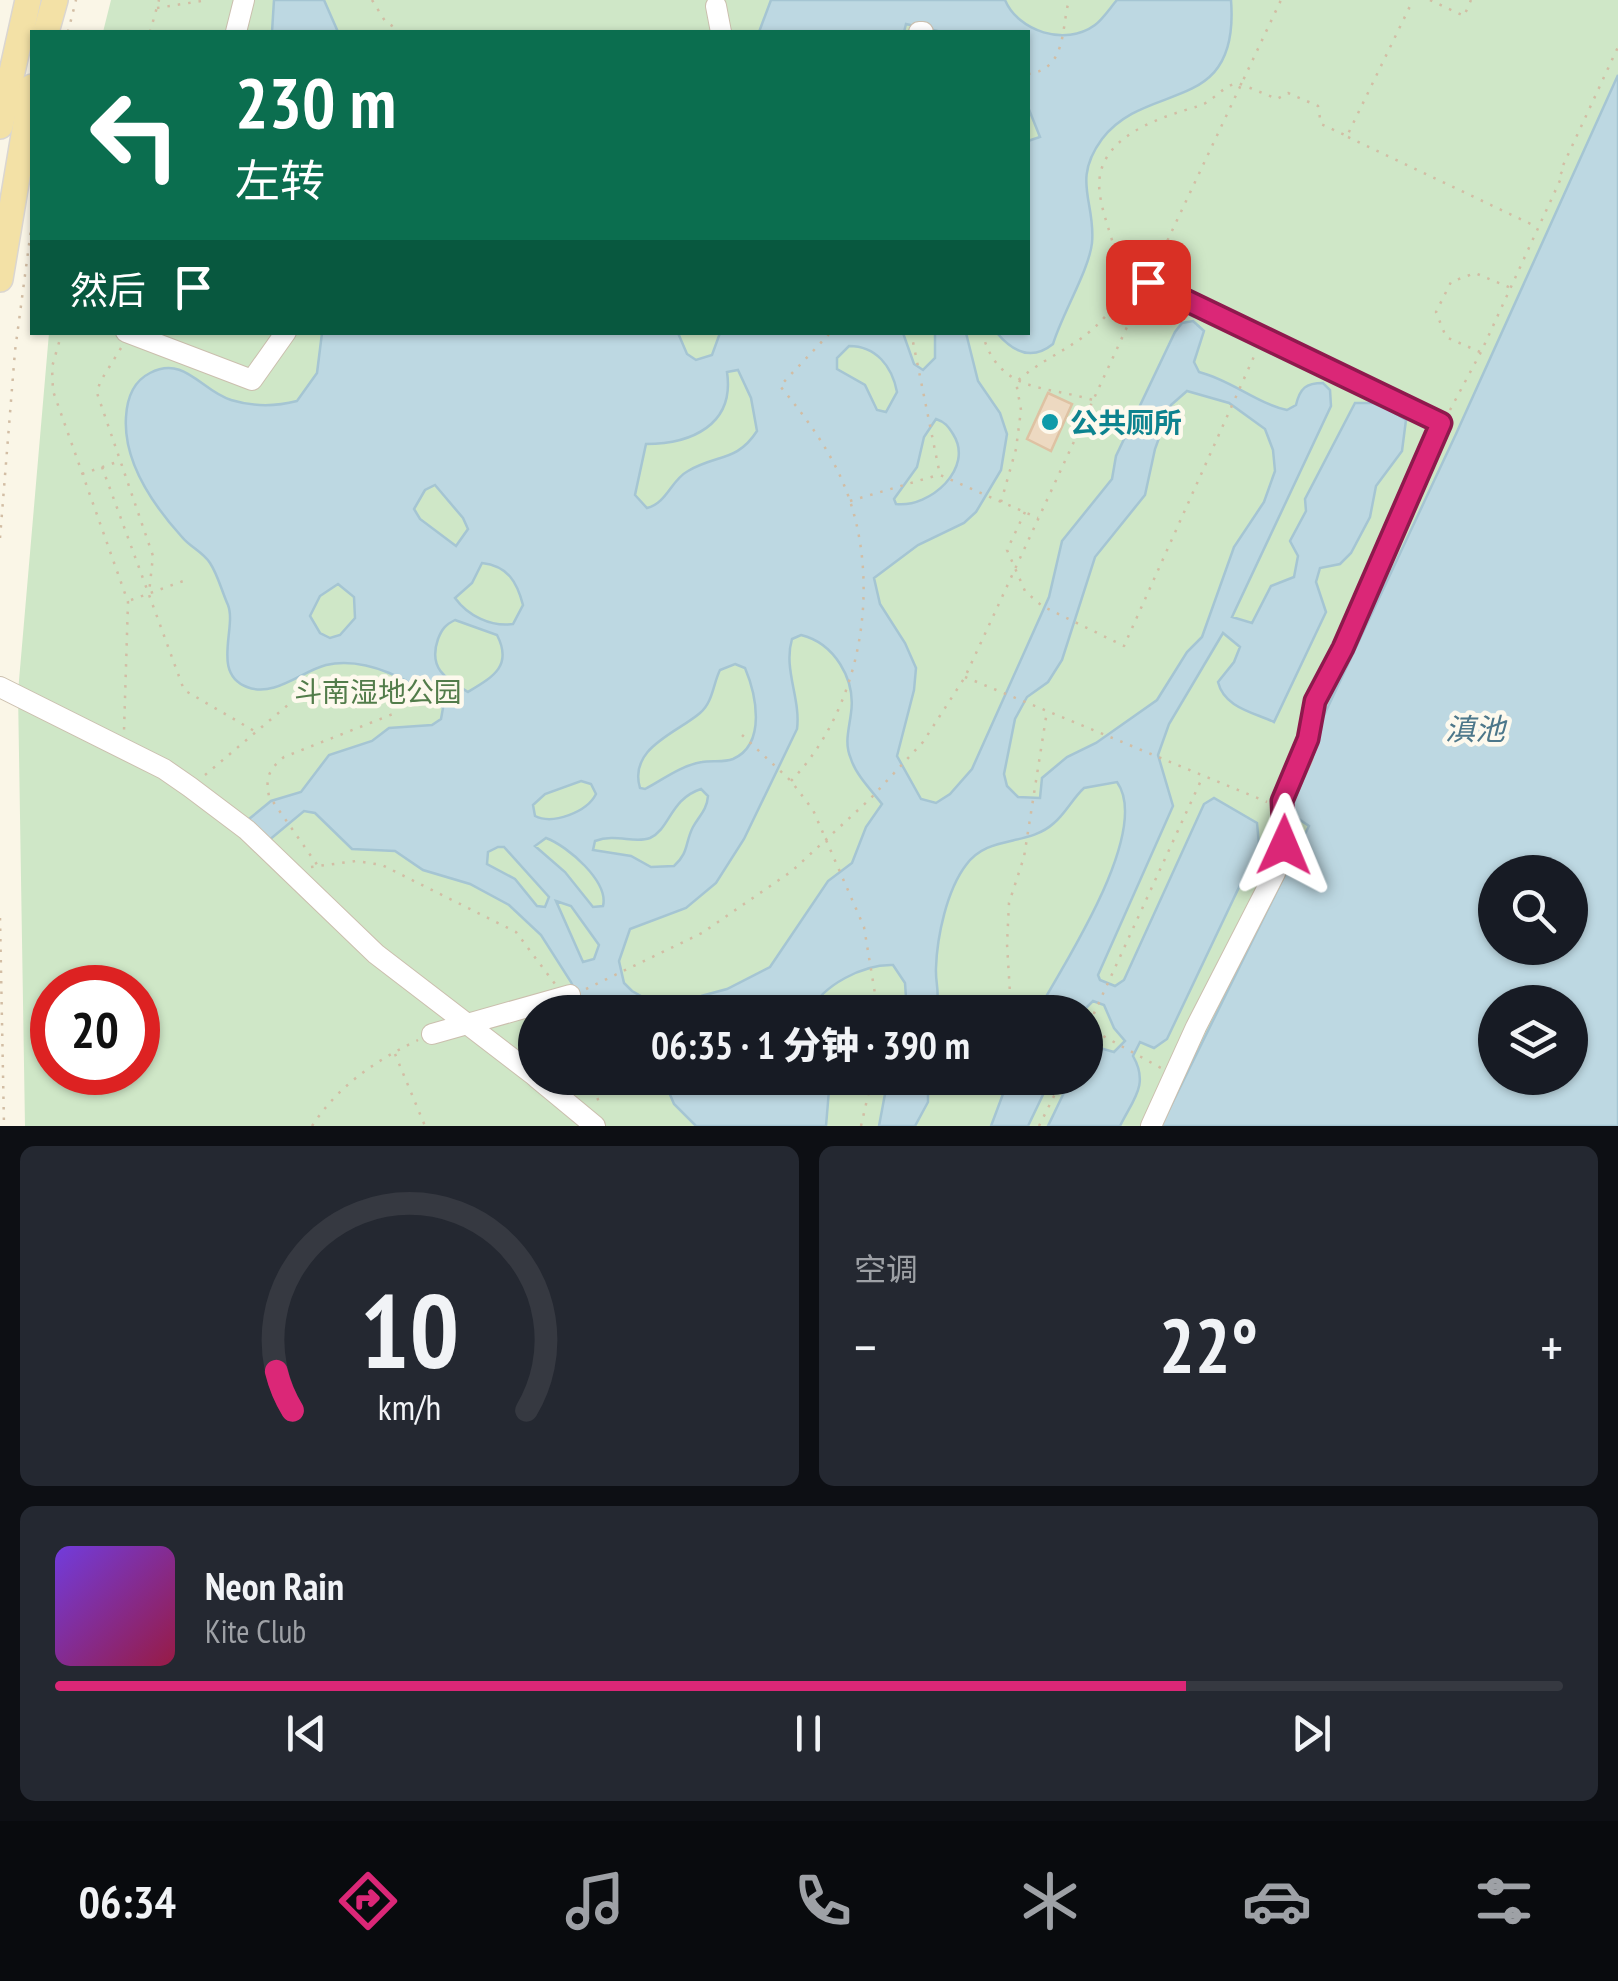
<!DOCTYPE html>
<html lang="zh">
<meta charset="utf-8">
<style>
:root{--surface:#171b24;--page:#242831;--text:#f1f3f6;--muted:#9ea1a6;--line:#363941;--accent:#db2777}
body{margin:0;font-family:"PT Sans Narrow","Noto Sans SC",sans-serif;background:var(--page);color:var(--text);height:100vh;display:flex;flex-direction:column;font-size:38px;white-space:nowrap}
*{box-sizing:border-box;margin:0}
p{font-size:32px;color:var(--muted)}
.icon{flex:none;width:55px;height:55px;fill:none;stroke:currentColor;stroke-width:2;stroke-linecap:round;stroke-linejoin:round}
.map{position:relative;height:1126px;overflow:hidden}
.details{display:flex;flex-direction:column;gap:20px;padding:20px;background:#0d0f14;flex:1}
.details>*{flex:none}
.top-card{position:absolute;left:30px;top:30px;width:1000px;height:305px;border-radius:0px;box-shadow:0 2px 8px #0004;background:#0b6e4f;color:#fff;overflow:hidden}
.fabs{position:absolute;left:1478px;top:855px;display:grid;gap:20px}
.fabs a{display:grid;place-items:center;width:110px;height:110px;border-radius:50%;background:var(--surface);box-shadow:0 2px 8px #0004;font-size:50px}
.speed{position:absolute;left:30px;top:965px;display:flex;gap:20px;font-size:50px;font-weight:700;text-align:center}
.speed>*{display:grid;place-content:center;width:130px;height:130px;border-radius:50%;background:var(--surface);box-shadow:0 2px 8px #0004;line-height:1}
.speed .limit{border:15px solid #d22;background:#fff;color:#111}
.pin{position:absolute;display:grid;place-items:center;width:85px;height:85px;color:#fff;margin:-42px;border-radius:20px;box-shadow:0 5px 15px #0006}
.me{position:absolute;width:110px;margin:-55px;rotate:1deg;stroke-linejoin:round;filter:drop-shadow(0 0 8px #0008)}
.turn{display:flex;align-items:center;gap:35px;height:210px;padding:0 40px;font-size:45px}
.turn .icon{width:130px;height:130px;stroke-width:2.5}
.turn b{display:block;font-size:70px;line-height:85px}
.then{display:flex;align-items:center;height:95px;padding:0 40px;background:#0003;gap:20px;font-size:38px}
.big{font-size:75px;font-weight:800;line-height:1.1}
.details .widget{flex:1;display:flex;flex-direction:column;justify-content:center;gap:15px;min-width:0;padding:0 35px;border-radius:15px;background:var(--page)}
.details .dial{align-items:center;gap:0}
.dial svg{height:260px;overflow:visible;fill:none;stroke:var(--line);stroke-width:7;stroke-linecap:round;text-anchor:middle}
.dial text{fill:var(--text);stroke:none}
.song{display:flex;align-items:center;gap:30px}
.cover{width:120px;height:120px;border-radius:15px;background:linear-gradient(135deg,hsl(260 70% 55%),hsl(340 70% 35%))}
.played{height:10px;border-radius:5px;background:linear-gradient(90deg,var(--accent) 75%,var(--line) 75%)}
.keys{display:flex;justify-content:space-around;direction:ltr}
.heat{display:flex;justify-content:space-between;align-items:center;font-size:55px;direction:ltr}
.details .tiles{flex:1;display:grid;gap:20px;grid-template-columns:1fr 1fr}
.widget:last-child{grid-column:span 2}
.trip{position:absolute;left:518px;top:995px;width:585px;height:100px;border-radius:50px;background:var(--surface);box-shadow:0 2px 8px #0004;font-weight:800;line-height:100px;text-align:center}
.tabs{display:flex;height:160px;justify-content:space-around;align-items:center;background:#090b0e;color:var(--muted)}
.tabs .icon{width:70px;height:70px}
.tabs .on{color:var(--accent)}
.tabs b{font-size:45px;color:var(--text)}
.map>svg:first-child{display:block}
</style>
<div class="map">
<svg width="1618" height="1126" viewBox="0 0 1618 1126">
<rect width="100%" height="100%" fill="#faf6e7"/>
<path fill="#cfe7c7" fill-rule="evenodd" d="M 111,0 L 1618,0 L 1618,75 L 1456,434 L 1282,807 L 1309,825 L 1161,1126 L 25,1126 L 18,692 L 49,333 L 1028,332 L 1028,32 L 103,32 ZM 52,988 L 138,988 L 138,1072 L 52,1072 ZM 535,1012 L 1085,1012 L 1085,1078 L 535,1078 Z"/>
<g fill="#bdd8e2" stroke="#a5c5d3" stroke-width="2.5" fill-rule="evenodd">
<path d="M 274,0 L 324,0 L 338,32 L 272,32 Z"/>
<path d="M 771,0 L 1005,0 C 1018,31 1065,47 1095,25 C 1103,19 1110,8 1117,0 L 1231,0 C 1240,117 1148,79 1102,139 C 1071,181 1096,202 1092,243 C 1089,270 1062,314 1053,344 C 1032,361 1013,352 997,333 L 1028,332 L 1028,141 L 1040,137 L 1028,107 L 1028,32 L 942,32 L 906,24 L 904,32 L 759,32 Z"/>
<path d="M 1618,75 L 1618,1126 L 1161,1126 L 1309,826 L 1281,807 L 1456,434 ZM 1495,872 L 1570,872 L 1570,948 L 1495,948 ZM 1495,1002 L 1570,1002 L 1570,1078 L 1495,1078 Z"/>
<path d="M 1193,321 L 1204,331 L 1194,362 L 1199,372 C 1231,380 1256,403 1287,410 L 1296,405 C 1300,388 1306,383 1323,383 L 1330,390 L 1331,406 L 1232,617 L 1252,623 L 1271,586 L 1294,577 L 1298,556 L 1290,541 L 1306,511 L 1305,499 L 1355,403 L 1378,403 L 1406,420 L 1402,451 L 1376,486 L 1370,517 L 1351,553 L 1340,564 L 1320,568 L 1316,582 L 1326,612 L 1274,722 C 1252,712 1224,707 1218,682 L 1234,662 L 1240,647 L 1223,633 L 1169,724 L 1158,755 L 1173,806 L 1098,975 L 1100,980 L 1115,986 L 1124,980 L 1204,804 L 1214,798 L 1257,823 L 1259,845 L 1167,1039 L 1154,1048 L 1140,1042 L 1133,1056 C 1149,1084 1134,1098 1120,1126 L 1048,1126 L 1071,1078 L 1085,1078 L 1085,1054 L 1100,1048 L 1114,1052 L 1125,1041 L 1114,1028 L 1104,1005 L 1093,1001 L 1082,1012 L 1037,1012 C 1063,966 1152,831 1117,782 L 1084,788 C 1073,798 1065,814 1054,823 C 1028,847 988,834 966,865 C 947,890 937,936 936,968 C 935,985 942,996 933,1012 L 907,1012 L 905,983 L 893,965 C 864,964 822,985 810,1012 L 585,1012 L 571,982 L 541,935 L 509,905 L 470,884 L 423,870 L 395,851 L 352,849 L 315,813 L 304,811 L 268,841 L 249,819 L 271,801 L 301,792 L 329,755 L 372,741 L 389,728 L 432,725 L 441,719 L 443,708 C 416,681 366,656 326,665 C 302,671 274,698 247,687 C 211,673 237,628 228,605 C 222,592 218,575 210,563 C 203,552 190,547 182,537 C 153,505 123,462 126,417 C 127,399 132,382 150,373 C 185,355 201,391 231,400 C 254,407 274,407 297,401 L 317,373 L 322,333 L 678,333 L 687,354 L 696,360 L 712,355 L 720,333 L 903,333 L 914,364 L 923,370 L 935,358 L 935,333 L 966,333 L 978,381 L 1000,413 L 1007,434 L 1001,470 L 976,512 L 964,523 L 918,545 L 874,578 L 880,604 L 905,643 L 916,668 L 914,690 L 897,756 L 921,799 L 936,803 L 950,794 L 972,769 L 1049,597 L 1062,541 L 1112,479 L 1116,456 L 1175,332 L 1182,323 ZM 849,346 C 876,346 892,366 897,392 L 886,412 L 877,410 L 865,385 L 837,369 L 837,358 ZM 738,370 L 751,398 L 757,431 C 737,462 717,454 688,471 C 671,480 667,503 647,508 L 635,495 L 646,444 C 691,444 735,425 727,372 ZM 1187,391 L 1229,403 L 1265,429 L 1273,450 L 1275,471 L 1264,502 L 1234,547 L 1202,637 L 1187,652 L 1157,700 L 1096,743 L 1067,757 L 1042,778 L 1040,798 L 1018,797 L 1007,786 L 1004,774 L 1015,719 L 1027,697 L 1048,682 L 1062,660 L 1095,557 L 1145,495 L 1155,449 L 1171,405 ZM 936,419 C 945,422 948,426 953,434 C 975,468 930,508 896,504 L 894,499 L 917,467 L 924,437 ZM 435,485 L 463,518 L 468,529 L 456,546 L 420,519 L 414,509 L 425,490 ZM 482,563 C 508,566 517,582 523,605 L 513,624 C 491,627 468,616 455,598 L 472,583 ZM 338,584 L 354,597 L 355,618 L 340,635 L 330,638 L 320,633 L 310,616 L 320,596 ZM 455,620 L 497,635 C 513,666 493,677 468,692 C 445,678 428,668 438,639 C 442,629 445,625 455,620 ZM 801,635 C 834,643 856,679 851,713 C 849,730 844,743 851,759 C 856,775 872,791 882,804 L 866,827 L 852,863 L 828,881 L 770,967 L 727,989 L 701,996 L 680,999 L 641,996 L 632,991 L 624,983 L 619,961 L 630,929 L 686,908 L 716,883 L 744,839 L 797,729 C 801,699 783,669 792,639 ZM 735,664 L 745,668 C 756,694 767,744 733,759 C 723,763 712,760 702,762 C 682,765 662,780 645,789 L 640,788 C 628,748 677,733 700,713 C 713,702 713,684 720,670 ZM 581,781 L 591,784 L 596,794 C 587,812 553,825 535,816 L 533,805 L 545,794 ZM 701,789 L 708,796 C 707,810 699,816 693,827 C 685,842 689,853 674,866 L 651,867 L 631,856 L 593,850 L 595,841 C 616,833 634,844 650,838 C 670,829 670,799 701,789 ZM 546,838 C 568,846 609,882 603,906 L 593,907 L 565,872 L 535,846 ZM 498,847 L 504,847 L 549,897 L 545,907 L 537,906 L 515,879 L 487,864 L 488,852 ZM 556,901 L 571,906 L 599,945 L 594,959 L 583,962 Z"/>
<path d="M 663,1078 L 830,1078 L 826,1126 L 696,1126 L 674,1104 Z"/>
<path d="M 888,1078 L 928,1078 L 928,1102 L 915,1126 L 879,1126 Z"/>
<path d="M 1009,1078 L 1051,1078 L 1028,1126 L 991,1126 Z"/>
</g>
<path fill="#edd9c1" stroke="#dec2a3" stroke-width="2.5" d="M 1048,393 L 1072,404 L 1051,451 L 1027,439 Z"/>
<g fill="none" stroke-linecap="round" stroke-linejoin="round">
<defs>
<g id="minor">
<path d="M 716,6 L 721,32"/>
<path d="M 236,32 L 244,0"/>
<path d="M 919,32 L 923,32"/>
<path d="M 1148,282 L 1441,423 L 1343,648 L 1315,701 L 1303,756 L 1283,801 L 1284,845 L 1275,873 L 1196,1027 L 1151,1126"/>
<path d="M 126,332 L 252,380 L 286,332"/>
<path d="M 0,687 L 164,769 L 190,787 L 247,830 L 376,954 L 535,1076"/>
<path d="M 432,1034 L 570,995"/>
<path d="M 537,1078 L 595,1126"/>
</g>
<g id="major">
<path d="M 46,32 L 55,0"/>
<path d="M 0,126 L 28,0"/>
<path d="M 0,279 L 32,87"/>
</g>
</defs>
<use href="#minor" stroke="#cbbfae" stroke-width="22"/>
<use href="#major" stroke="#dad6d1" stroke-width="28"/>
<g stroke="#d2bda4" stroke-width="2.5" stroke-dasharray="2.5 8" stroke-linecap="butt">
<path d="M 372,0 L 385,21 L 401,32"/>
<path d="M 1430,0 L 1464,16 L 1471,0"/>
<path d="M 157,8 L 208,0"/>
<path d="M 68,32 L 76,0"/>
<path d="M 150,32 L 159,0"/>
<path d="M 1028,74 C 1067,69 1061,29 1069,0"/>
<path d="M 1348,137 L 1535,226"/>
<path d="M 1154,269 L 1281,0"/>
<path d="M 62,332 L 52,367 L 53,391 L 128,602 L 124,731"/>
<path d="M 911,332 L 940,475 L 1038,518"/>
<path d="M 982,332 C 998,393 1043,385 1093,400"/>
<path d="M 121,348 L 100,382 L 97,393 L 153,556 L 149,593"/>
<path d="M 1480,352 L 1446,337 L 1436,312 L 1451,282 L 1475,273 L 1511,288"/>
<path d="M 1450,410 L 1481,352 L 1563,174 L 1560,172 L 1618,47"/>
<path d="M 102,467 L 184,690 L 256,732"/>
<path d="M 82,474 L 117,462"/>
<path d="M 850,501 L 938,475"/>
<path d="M 1001,502 L 1016,449 L 1021,410 L 1016,382 C 1054,349 1086,347 1117,301 C 1126,261 1105,230 1100,195 C 1091,138 1158,118 1199,106 C 1214,101 1222,86 1238,83 L 1277,99 L 1288,93 L 1318,106 L 1321,124 L 1347,136 L 1413,0"/>
<path d="M 1025,512 L 1007,550 L 1025,591 L 1042,606 L 1124,646 L 1256,352"/>
<path d="M 0,538 L 15,351 L 32,222"/>
<path d="M 131,600 L 186,580"/>
<path d="M 965,677 L 1267,802"/>
<path d="M 742,735 L 791,781 L 813,810 L 864,927 L 878,1012"/>
<path d="M 205,775 L 295,699 L 317,688 L 396,696 L 393,714 L 284,757 C 269,769 265,778 269,796 L 318,866"/>
<path d="M 791,781 C 860,709 881,591 849,498 C 834,455 808,420 780,386 L 831,332"/>
<path d="M 311,867 L 356,861 L 382,865 L 516,932 L 555,984"/>
<path d="M 0,918 L 4,1126"/>
<path d="M 586,989 L 702,933 L 792,871 L 870,799 L 923,742 L 965,677 L 1140,299"/>
<path d="M 1011,1010 L 1007,944 L 1009,903 L 1024,857 L 1047,711"/>
<path d="M 977,1012 L 1043,1012"/>
<path d="M 1085,1026 L 1161,1068"/>
<path d="M 1085,1033 L 1203,776"/>
<path d="M 395,1054 L 425,1126"/>
<path d="M 591,1078 L 600,1106"/>
<path d="M 312,1126 C 339,1085 375,1061 418,1040"/>
<path d="M 861,1126 L 872,1078"/>
<path d="M 1039,1126 L 1063,1078"/>
</g>
<use href="#minor" stroke="#fff" stroke-width="20"/>
<use href="#major" stroke="#f3e1a6" stroke-width="25"/>
</g>
<g fill="none" stroke-linecap="round" stroke-linejoin="round">
<defs>
<path id="route" d="M 1148,282 L 1441,423 L 1343,648 L 1315,701 L 1308,739 L 1282,801 L 1284,845"/>
</defs>
<use href="#route" stroke="#8e194d" stroke-width="25"/>
<use href="#route" stroke="#db2777" stroke-width="18"/>
</g>
<circle fill="#0f9aa8" stroke="#fdf9ed" stroke-width="4" cx="1050" cy="422" r="10"/>
<g text-anchor="middle" dominant-baseline="central" stroke-width="9" stroke-linejoin="round" paint-order="stroke">
<g font-size="28" font-weight="bold" fill="#0d838f" stroke="#fdf9ed" text-anchor="start">
<text x="1070" y="422">公共厕所</text>
</g>
<g font-size="28" fill="#527c4a" stroke="#fdf9ed">
<text x="378" y="691">斗南湿地公园</text>
</g>
<g font-size="30" font-style="italic" fill="#4c778a" stroke="#fdf9ed">
<text x="1475" y="728">滇池</text>
</g>
</g>
</svg>
<div class="fabs">
<a><svg class="icon" aria-label="search" viewBox="0 0 24 24"><circle cx="10" cy="10" r="6"/><path d="M15 15l6 6"/></svg></a>
<a><svg class="icon" aria-label="layers" viewBox="0 0 24 24"><path d="M12 4l9 5-9 5-9-5zM3 14l9 5 9-5"/></svg></a>
</div>
<div class="speed"><div class="limit">20</div></div>
<div class="pin" style="left:1148px;top:282px;background:#d93025"><svg class="icon" aria-label="arrive" viewBox="0 0 24 24"><path d="M6 21V4h12l-3 4 3 4H6"/></svg></div>
<svg class="me" style="left:1284px;top:845px" viewBox="-20 -20 40 40"><path d="M0-17L14 15 0 8-14 15z" fill="#db2777" stroke="#fff" stroke-width="4"/></svg>
<div class="trip">06:35 · 1 分钟 · 390 m</div>
<div class="top-card">
<div class="turn"><svg class="icon" aria-label="left" viewBox="0 0 24 24"><path d="M17 20v-9H6M10 6l-5 5 5 5"/></svg><div><b>230 m</b>左转</div></div>
<div class="then">然后<svg class="icon" aria-label="arrive" viewBox="0 0 24 24"><path d="M6 21V4h12l-3 4 3 4H6"/></svg></div>
</div>
</div>
<section class="details">
<div class="tiles">
<div class="widget dial"><svg viewBox="0 0 100 80">
<path d="M14 69A42 42 0 1 1 86 69"/>
<path d="M14 69A42 42 0 0 1 9 57" stroke="#db2777"/>
<text x="50" y="56" font-size="32" font-weight="700">10</text>
<text x="50" y="72" font-size="11">km/h</text>
</svg></div>
<div class="widget"><p>空调</p>
<div class="heat"><a>−</a><b class="big">22°</b><a>+</a></div>
</div>
<div class="widget">
<div class="song"><i class="cover"></i><div><b>Neon Rain</b><p>Kite Club</p></div></div>
<div class="played"></div>
<div class="keys"><svg class="icon" aria-label="previous" viewBox="0 0 24 24"><path d="M18 5L8 12l10 7zM5 5v14"/></svg><svg class="icon" aria-label="pause" viewBox="0 0 24 24"><path d="M8 5v14M16 5v14"/></svg><svg class="icon" aria-label="next" viewBox="0 0 24 24"><path d="M6 5l10 7-10 7zM19 5v14"/></svg></div>
</div>
</div>
</section>
<nav class="tabs">
<b>06:34</b>
<svg class="icon on" aria-label="directions" viewBox="0 0 24 24"><path d="M12 3l9 9-9 9-9-9zM9 14v-3h6M13 9l2 2-2 2"/></svg>
<svg class="icon" aria-label="music" viewBox="0 0 24 24"><path d="M9 18V5l10-2v13"/><circle cx="6" cy="18" r="3"/><circle cx="16" cy="16" r="3"/></svg>
<svg class="icon" aria-label="phone" viewBox="0 0 24 24"><path d="M5 4h4l2 5-3 2q2 4 5 5l2-3 5 2v4C11 20 4 13 5 4z"/></svg>
<svg class="icon" aria-label="climate" viewBox="0 0 24 24"><path d="M12 3v18M4 7l16 10M4 17L20 7"/></svg>
<svg class="icon" aria-label="car" viewBox="0 0 24 24"><path d="M5 17H2v-5l4-1 3-4h7l3 4 3 1v5h-3M9 17h6M6 11h13"/><circle cx="7" cy="17" r="2"/><circle cx="17" cy="17" r="2"/></svg>
<svg class="icon" aria-label="filters" viewBox="0 0 24 24"><path d="M4 7h16M4 17h16"/><circle cx="9" cy="7" r="2"/><circle cx="15" cy="17" r="2"/></svg>
</nav>
